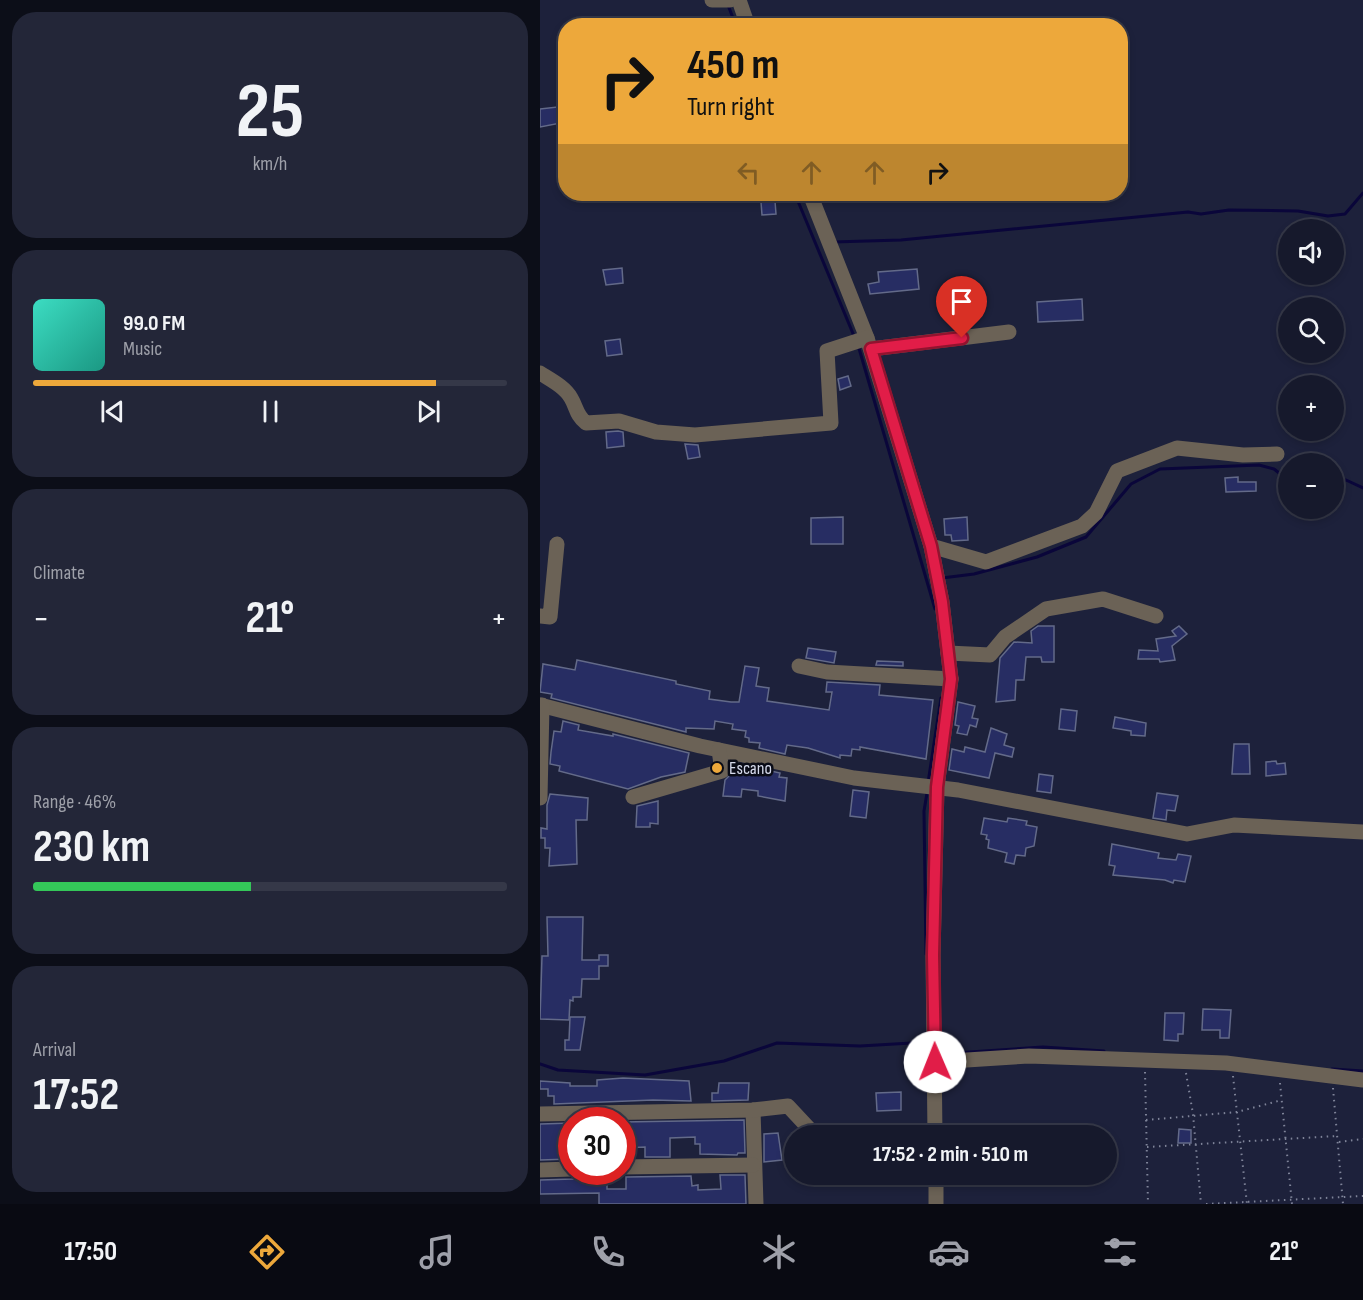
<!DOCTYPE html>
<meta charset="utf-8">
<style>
:root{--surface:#16192c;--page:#232638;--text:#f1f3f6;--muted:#9ea0a9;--line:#353848;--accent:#eda83b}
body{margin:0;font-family:"Sofia Sans Condensed",sans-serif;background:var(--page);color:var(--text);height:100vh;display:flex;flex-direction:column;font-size:22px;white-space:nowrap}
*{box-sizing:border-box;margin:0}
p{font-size:20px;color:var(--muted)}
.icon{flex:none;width:33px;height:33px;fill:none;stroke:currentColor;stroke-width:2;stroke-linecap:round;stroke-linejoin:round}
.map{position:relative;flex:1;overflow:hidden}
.details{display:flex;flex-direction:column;gap:12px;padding:12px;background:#0c0e18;width:540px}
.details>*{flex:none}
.hud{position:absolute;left:18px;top:18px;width:570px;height:183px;border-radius:24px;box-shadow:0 3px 9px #0003,0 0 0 2px var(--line);background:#eda83b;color:#111;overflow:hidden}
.buttons{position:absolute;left:738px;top:219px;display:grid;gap:12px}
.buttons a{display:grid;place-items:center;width:66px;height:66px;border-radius:50%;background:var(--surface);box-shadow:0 3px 9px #0003,0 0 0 2px var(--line);font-size:30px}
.speed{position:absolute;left:18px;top:1107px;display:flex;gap:12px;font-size:30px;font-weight:700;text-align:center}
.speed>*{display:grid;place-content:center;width:78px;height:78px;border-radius:50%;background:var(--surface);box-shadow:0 3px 9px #0003,0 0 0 2px var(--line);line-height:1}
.speed .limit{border:9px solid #d22;background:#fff;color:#111}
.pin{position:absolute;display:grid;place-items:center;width:51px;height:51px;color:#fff;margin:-62px -26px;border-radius:50% 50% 50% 0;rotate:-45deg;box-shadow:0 0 6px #0007}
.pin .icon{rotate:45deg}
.me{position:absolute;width:66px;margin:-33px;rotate:359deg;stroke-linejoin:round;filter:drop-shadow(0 0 4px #0008)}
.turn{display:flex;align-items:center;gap:21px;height:126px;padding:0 30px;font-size:27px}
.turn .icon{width:78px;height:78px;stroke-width:2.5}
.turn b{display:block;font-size:42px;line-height:51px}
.lanes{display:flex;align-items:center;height:57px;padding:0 30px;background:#0003;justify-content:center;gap:30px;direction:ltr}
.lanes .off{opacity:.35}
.big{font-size:45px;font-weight:700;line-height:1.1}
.details .widget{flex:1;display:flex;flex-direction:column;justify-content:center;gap:9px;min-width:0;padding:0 21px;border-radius:24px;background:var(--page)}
.details .dial{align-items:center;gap:0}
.dial b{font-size:78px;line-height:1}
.song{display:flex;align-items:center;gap:18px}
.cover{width:72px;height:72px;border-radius:9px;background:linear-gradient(135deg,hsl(170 70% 55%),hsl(170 70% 35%))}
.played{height:6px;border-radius:3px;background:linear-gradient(90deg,var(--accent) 85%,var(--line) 85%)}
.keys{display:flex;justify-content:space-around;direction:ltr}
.heat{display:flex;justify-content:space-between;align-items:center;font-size:33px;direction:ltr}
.charge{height:9px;border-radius:4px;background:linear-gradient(90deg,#34c759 46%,var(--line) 0)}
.trip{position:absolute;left:244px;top:1125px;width:333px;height:60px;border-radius:30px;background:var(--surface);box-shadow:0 3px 9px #0003,0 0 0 2px var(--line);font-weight:700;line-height:60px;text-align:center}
.dock{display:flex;height:96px;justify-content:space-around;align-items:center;background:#090a12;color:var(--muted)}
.dock .icon{width:42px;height:42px}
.dock .on{color:var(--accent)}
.dock b{font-size:27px;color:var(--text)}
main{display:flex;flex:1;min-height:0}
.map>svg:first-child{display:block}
</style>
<main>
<section class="details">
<div class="widget dial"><b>25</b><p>km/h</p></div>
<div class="widget">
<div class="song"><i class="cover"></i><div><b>99.0 FM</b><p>Music</p></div></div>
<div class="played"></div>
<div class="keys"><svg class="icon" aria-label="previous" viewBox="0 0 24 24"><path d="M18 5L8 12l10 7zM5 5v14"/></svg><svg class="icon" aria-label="pause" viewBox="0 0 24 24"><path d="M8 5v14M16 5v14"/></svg><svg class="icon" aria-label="next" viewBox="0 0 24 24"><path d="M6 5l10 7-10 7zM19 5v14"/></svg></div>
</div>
<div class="widget"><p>Climate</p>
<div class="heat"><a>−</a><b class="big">21°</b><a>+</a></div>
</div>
<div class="widget"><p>Range · 46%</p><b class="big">230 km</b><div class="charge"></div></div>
<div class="widget"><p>Arrival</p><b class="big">17:52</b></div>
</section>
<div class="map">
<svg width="823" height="1204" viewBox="0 0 823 1204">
<rect width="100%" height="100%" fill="#1d213b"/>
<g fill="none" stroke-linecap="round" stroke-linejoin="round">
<g stroke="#0a063a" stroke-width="3">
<path d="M 188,5 L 196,26"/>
<path d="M 255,194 L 314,336"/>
<path d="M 293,242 L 361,240 L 648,212 L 661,214 L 689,210 L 758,211 L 788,216 L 805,214 L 823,193"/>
<path d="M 318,345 L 395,609"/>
<path d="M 794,482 L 806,480 L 823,488"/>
<path d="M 402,578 L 434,574 L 497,557 L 546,537 L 591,484 L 620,469 L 719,465 L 734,469 L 748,480"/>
<path d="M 388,783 L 401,698"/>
<path d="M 386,954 L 384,811 L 387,793"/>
<path d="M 400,1054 L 503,1047 L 564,1051"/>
<path d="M 0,1064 L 18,1070 L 105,1075 L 184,1061 L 237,1043 L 320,1046 L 389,1042"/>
<path d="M 792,1069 L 823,1071"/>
</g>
</g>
<g fill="#272d63" stroke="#636a89" stroke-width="1.5">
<path d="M 26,106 L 26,122 L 0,127 L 0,109 Z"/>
<path d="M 235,201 L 236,214 L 222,215 L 221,202 Z"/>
<path d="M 82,268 L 83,283 L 66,285 L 63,270 Z"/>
<path d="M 377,269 L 379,289 L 330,294 L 328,284 L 339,282 L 338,272 Z"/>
<path d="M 542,299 L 543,320 L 498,322 L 497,302 Z"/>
<path d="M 80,339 L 82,354 L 67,356 L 65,341 Z"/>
<path d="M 308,376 L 311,386 L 300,390 L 298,379 Z"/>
<path d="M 78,431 L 83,432 L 84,446 L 67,448 L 66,432 Z"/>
<path d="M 145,444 L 158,445 L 160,457 L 148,459 Z"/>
<path d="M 698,477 L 698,482 L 716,482 L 716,491 L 686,492 L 685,478 Z"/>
<path d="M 303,517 L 303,544 L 271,544 L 271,518 Z"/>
<path d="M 427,517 L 428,540 L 412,541 L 411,535 L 405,535 L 404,519 Z"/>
<path d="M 498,626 L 514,626 L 514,662 L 502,662 L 501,657 L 486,657 L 484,680 L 476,680 L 475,700 L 456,702 L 460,658 L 474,642 L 492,643 L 491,631 Z"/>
<path d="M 639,626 L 647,634 L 632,646 L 635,660 L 620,662 L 619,659 L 598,659 L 599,650 L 618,651 L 616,639 L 636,636 L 632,631 Z"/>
<path d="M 268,648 L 296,652 L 294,663 L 266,658 Z"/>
<path d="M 37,660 L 136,681 L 136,684 L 170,691 L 169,699 L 191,702 L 199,702 L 205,666 L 219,668 L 216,686 L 229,688 L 227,701 L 289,710 L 292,692 L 286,692 L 287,682 L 340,685 L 339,695 L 393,700 L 386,759 L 320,747 L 320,750 L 312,749 L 311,756 L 300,755 L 300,758 L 268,748 L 247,745 L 245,754 L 219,748 L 220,743 L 209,742 L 209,738 L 205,737 L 206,731 L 192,729 L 193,724 L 175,721 L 174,729 L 146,728 L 146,732 L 11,698 L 12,694 L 0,692 L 3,664 L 35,670 Z"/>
<path d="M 337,661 L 363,662 L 363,666 L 336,665 Z"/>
<path d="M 418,702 L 435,706 L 432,718 L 438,719 L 436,727 L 430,725 L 427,735 L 417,733 L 419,726 L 415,725 Z"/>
<path d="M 521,709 L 537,711 L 535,731 L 519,729 Z"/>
<path d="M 575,717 L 606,723 L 605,736 L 591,735 L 591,731 L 573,728 Z"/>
<path d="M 23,721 L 39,725 L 38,730 L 73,736 L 73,734 L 149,753 L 145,772 L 121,777 L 88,789 L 19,771 L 20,766 L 10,764 L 11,752 L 14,731 L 21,732 Z"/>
<path d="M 451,728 L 467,734 L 464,745 L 474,748 L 472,757 L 455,753 L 449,778 L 409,770 L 412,749 L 424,752 L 425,747 L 445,752 Z"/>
<path d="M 694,744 L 709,744 L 710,774 L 692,774 Z"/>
<path d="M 736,761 L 737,764 L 745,763 L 746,774 L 726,776 L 726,762 Z"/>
<path d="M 191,762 L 240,773 L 239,777 L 247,778 L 245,801 L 218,796 L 218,791 L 202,789 L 201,797 L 183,796 L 185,780 L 191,774 Z"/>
<path d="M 499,774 L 513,776 L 511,793 L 497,791 Z"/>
<path d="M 313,790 L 329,792 L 326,818 L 310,816 Z"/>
<path d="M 617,793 L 638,796 L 635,811 L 627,810 L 626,820 L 613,818 Z"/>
<path d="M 10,794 L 48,798 L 47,820 L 36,820 L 37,864 L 9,866 L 10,848 L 5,848 L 5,838 L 1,838 L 1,828 L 7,829 L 7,805 Z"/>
<path d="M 118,801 L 118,824 L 110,823 L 110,827 L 96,827 L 97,806 Z"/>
<path d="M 444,818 L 467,822 L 468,818 L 487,821 L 486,825 L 497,827 L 494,846 L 486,848 L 485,856 L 476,855 L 474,864 L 465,862 L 467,853 L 448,848 L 449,840 L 446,839 L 447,835 L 441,834 Z"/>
<path d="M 572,844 L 619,853 L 618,858 L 636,860 L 638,854 L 651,856 L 645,882 L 634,880 L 633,883 L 625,880 L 573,875 L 575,866 L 569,865 Z"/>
<path d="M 7,917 L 43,917 L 42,960 L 59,960 L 59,955 L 68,955 L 68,966 L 59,966 L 59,979 L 42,979 L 41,997 L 33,997 L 33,1001 L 30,1000 L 29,1020 L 0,1019 L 2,956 L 8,956 Z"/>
<path d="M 663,1009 L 691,1010 L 689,1038 L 680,1038 L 680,1030 L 662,1030 Z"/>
<path d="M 625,1013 L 644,1013 L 643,1034 L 638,1034 L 638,1041 L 624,1040 Z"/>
<path d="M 30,1017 L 45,1017 L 40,1050 L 25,1050 L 25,1040 L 29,1040 Z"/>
<path d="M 83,1078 L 149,1081 L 151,1101 L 113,1100 L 14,1104 L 14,1096 L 8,1096 L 8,1089 L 0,1089 L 0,1081 L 30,1083 L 30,1086 L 57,1086 L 57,1080 Z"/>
<path d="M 179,1083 L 209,1083 L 208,1100 L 172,1101 L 172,1093 L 178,1093 Z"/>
<path d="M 361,1092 L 361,1110 L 337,1111 L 336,1093 Z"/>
<path d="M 204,1120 L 205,1153 L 198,1153 L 197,1155 L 160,1154 L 160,1144 L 155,1144 L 155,1137 L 130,1138 L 130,1157 L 105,1157 L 105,1147 L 82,1148 L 82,1122 Z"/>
<path d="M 32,1123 L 31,1159 L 0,1160 L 0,1124 Z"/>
<path d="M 639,1129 L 651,1130 L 651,1143 L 638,1143 Z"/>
<path d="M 238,1133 L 242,1160 L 224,1162 L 224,1134 Z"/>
<path d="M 41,1172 L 57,1172 L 57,1182 L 67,1182 L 67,1189 L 86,1189 L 86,1177 L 151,1176 L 152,1186 L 158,1185 L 158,1190 L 181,1189 L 180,1175 L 205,1175 L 206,1204 L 59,1204 L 59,1193 L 0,1194 L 0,1180 L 33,1179 Z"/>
</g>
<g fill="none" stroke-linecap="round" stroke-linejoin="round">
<g stroke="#7f8499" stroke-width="2" stroke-dasharray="1.5 4.5" stroke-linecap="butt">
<path d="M 605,1072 L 608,1204"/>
<path d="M 646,1073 L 653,1114 L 661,1204"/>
<path d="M 693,1076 L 707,1204"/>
<path d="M 740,1083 L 752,1204"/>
<path d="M 793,1088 L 803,1204"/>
<path d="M 606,1120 L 697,1112 L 742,1100"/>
<path d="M 799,1142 L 823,1139"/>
<path d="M 607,1147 L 797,1136"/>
<path d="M 666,1204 L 823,1196"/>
</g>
<g stroke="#6b6256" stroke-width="15">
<path d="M 172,0 L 190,0"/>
<path d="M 199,0 L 208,26"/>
<path d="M 270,194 L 327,338 L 391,546 L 402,602 L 411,679 L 397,787 L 393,955 L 395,1136"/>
<path d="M 331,349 L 469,332"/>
<path d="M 0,373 C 11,380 25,387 31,398 C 37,408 36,415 46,423 L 79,421 L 116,432 L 155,435 L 291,423 L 287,351 L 327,338"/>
<path d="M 391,546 L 446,562 L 542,526 L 556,513 L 577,471 L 637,448 L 703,455 L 737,454"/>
<path d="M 0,616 L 10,617 L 17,544"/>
<path d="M 408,653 L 450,655 L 465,637 L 506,609 L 563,599 L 616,616"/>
<path d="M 259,666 L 287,672 L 411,679"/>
<path d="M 0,705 L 160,746 L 314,778 L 418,790 L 647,834 L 694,825 L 823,832"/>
<path d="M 93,797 L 182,771 L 179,750"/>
<path d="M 0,798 L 2,705"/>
<path d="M 395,1062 L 489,1056 L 686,1063 L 823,1080"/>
<path d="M 213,1110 L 216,1204"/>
<path d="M 0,1114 L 213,1110 L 248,1106 L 276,1136"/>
<path d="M 82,1167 L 213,1165"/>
<path d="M 0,1170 L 32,1169"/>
<path d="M 322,1174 L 323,1176"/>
<path d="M 396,1174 L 396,1204"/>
</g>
</g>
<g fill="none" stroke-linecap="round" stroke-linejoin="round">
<defs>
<path id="route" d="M 395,1062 L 393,955 L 397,787 L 411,679 L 402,602 L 391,546 L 331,349 L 422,338"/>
</defs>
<use href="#route" stroke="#92132f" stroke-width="15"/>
<use href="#route" stroke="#e11d48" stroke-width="10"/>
</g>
<circle fill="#eda83b" stroke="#0a0c17" stroke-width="2" cx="177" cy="768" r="6"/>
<g text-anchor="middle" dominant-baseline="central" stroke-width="5" stroke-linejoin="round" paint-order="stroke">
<g font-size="18" fill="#d5daeb" stroke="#0a0c17" text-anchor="start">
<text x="189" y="768">Escano</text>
</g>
</g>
</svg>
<div class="buttons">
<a><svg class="icon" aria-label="sound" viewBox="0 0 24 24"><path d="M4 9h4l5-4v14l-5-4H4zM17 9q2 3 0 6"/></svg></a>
<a><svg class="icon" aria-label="search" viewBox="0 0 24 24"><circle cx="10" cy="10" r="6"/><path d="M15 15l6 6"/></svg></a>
<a>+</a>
<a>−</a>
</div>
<div class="speed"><div class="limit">30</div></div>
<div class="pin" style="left:422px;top:338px;background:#d93025"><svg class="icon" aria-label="arrive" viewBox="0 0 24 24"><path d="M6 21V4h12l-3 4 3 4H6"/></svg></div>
<svg class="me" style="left:395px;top:1062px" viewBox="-20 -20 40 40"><circle r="19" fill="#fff"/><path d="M0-13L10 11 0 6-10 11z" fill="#e11d48"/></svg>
<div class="trip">17:52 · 2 min · 510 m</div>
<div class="hud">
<div class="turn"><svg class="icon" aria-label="right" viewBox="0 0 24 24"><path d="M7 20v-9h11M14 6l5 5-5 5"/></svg><div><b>450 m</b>Turn right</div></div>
<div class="lanes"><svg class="icon off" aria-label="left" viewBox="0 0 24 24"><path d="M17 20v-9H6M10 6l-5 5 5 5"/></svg><svg class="icon off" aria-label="ahead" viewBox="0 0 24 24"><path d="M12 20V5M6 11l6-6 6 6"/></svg><svg class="icon off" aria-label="ahead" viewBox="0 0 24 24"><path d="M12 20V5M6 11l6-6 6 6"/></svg><svg class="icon" aria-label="right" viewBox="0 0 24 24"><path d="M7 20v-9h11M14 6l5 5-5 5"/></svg></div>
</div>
</div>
</main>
<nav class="dock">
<b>17:50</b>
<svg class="icon on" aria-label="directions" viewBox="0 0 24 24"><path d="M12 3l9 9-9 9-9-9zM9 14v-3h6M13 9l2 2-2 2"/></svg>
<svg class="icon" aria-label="music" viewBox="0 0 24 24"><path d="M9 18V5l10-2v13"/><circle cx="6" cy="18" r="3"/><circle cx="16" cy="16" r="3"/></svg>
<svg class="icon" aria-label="phone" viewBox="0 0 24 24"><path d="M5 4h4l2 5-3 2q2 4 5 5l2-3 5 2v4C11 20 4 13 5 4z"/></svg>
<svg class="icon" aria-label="climate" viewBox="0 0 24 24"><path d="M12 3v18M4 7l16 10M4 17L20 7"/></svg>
<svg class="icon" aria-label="car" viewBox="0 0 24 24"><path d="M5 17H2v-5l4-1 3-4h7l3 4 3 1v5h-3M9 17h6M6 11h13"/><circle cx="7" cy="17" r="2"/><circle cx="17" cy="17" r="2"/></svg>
<svg class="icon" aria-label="filters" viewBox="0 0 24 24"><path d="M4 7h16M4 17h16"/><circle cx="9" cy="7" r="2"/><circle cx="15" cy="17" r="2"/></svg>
<b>21°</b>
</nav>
